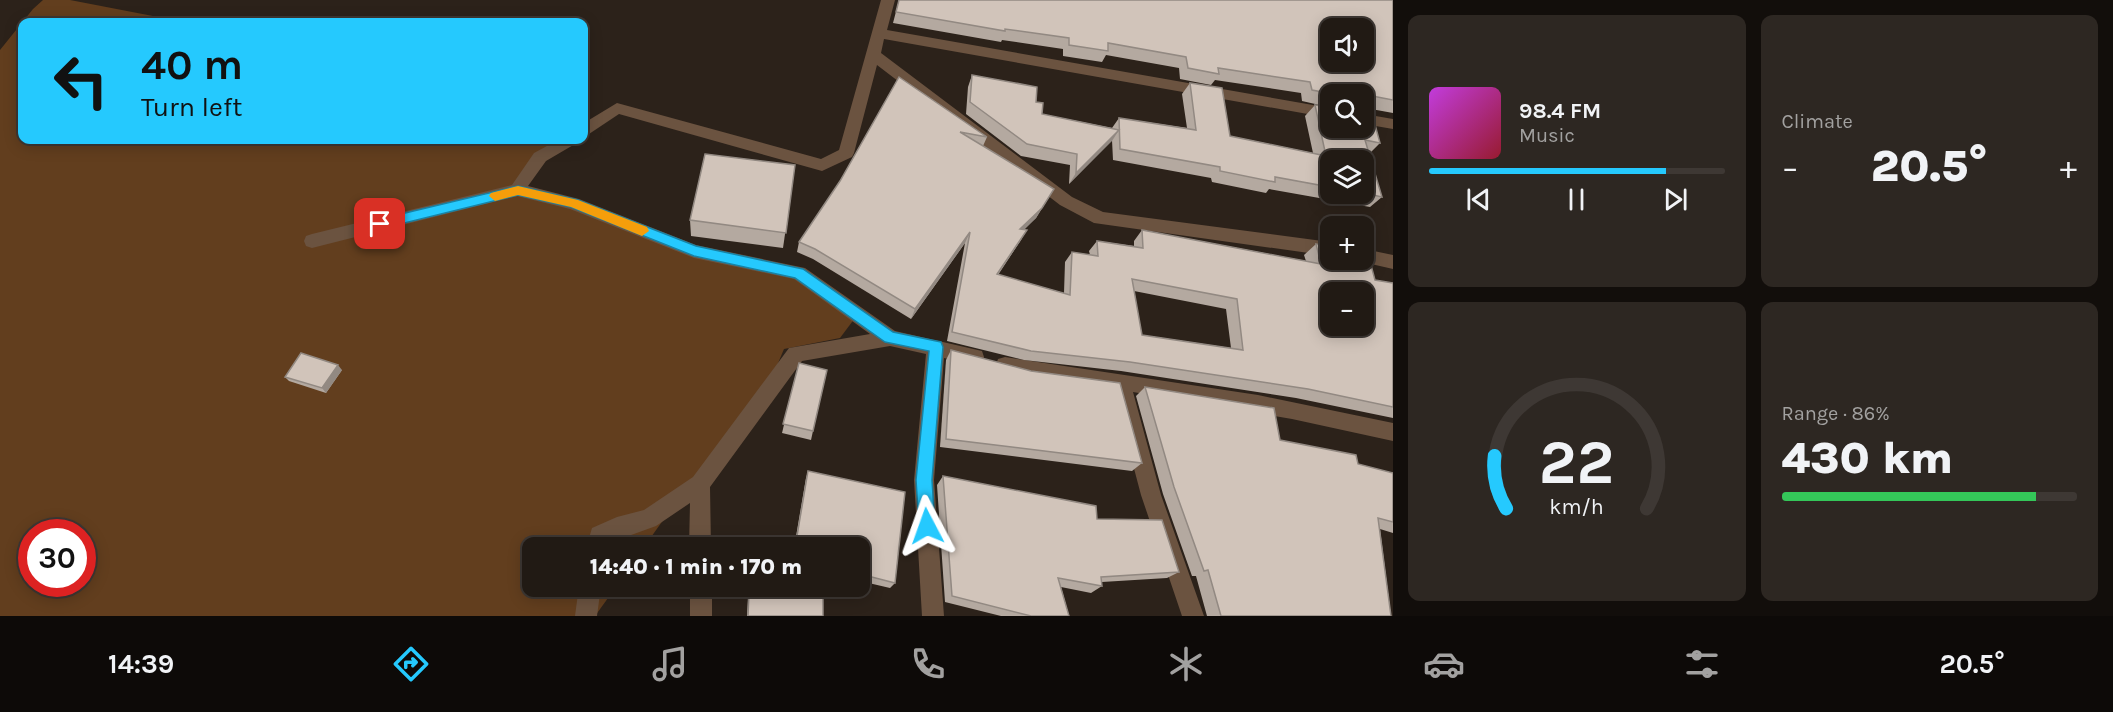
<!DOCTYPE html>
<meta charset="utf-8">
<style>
:root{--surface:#211a14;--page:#2d2722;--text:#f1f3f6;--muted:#a2a1a0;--line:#3e3834;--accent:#25c9fe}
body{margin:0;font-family:Karla,sans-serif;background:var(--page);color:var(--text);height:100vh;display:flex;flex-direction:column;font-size:22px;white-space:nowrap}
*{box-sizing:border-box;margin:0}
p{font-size:20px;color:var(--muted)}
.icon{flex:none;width:33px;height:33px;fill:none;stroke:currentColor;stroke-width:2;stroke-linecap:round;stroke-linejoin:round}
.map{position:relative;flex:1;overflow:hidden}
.panel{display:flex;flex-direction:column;gap:15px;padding:15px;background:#120e0b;width:720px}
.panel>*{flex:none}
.banner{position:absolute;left:18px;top:18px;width:570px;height:126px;border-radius:12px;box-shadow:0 3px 15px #0003,0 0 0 2px var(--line);background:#25c9fe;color:#111;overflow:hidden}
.buttons{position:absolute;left:1320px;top:18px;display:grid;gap:12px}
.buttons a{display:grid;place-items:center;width:54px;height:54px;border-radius:12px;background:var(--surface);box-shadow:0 3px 15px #0003,0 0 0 2px var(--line);font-size:30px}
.speed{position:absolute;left:18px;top:519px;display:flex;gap:12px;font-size:30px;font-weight:700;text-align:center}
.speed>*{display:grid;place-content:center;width:78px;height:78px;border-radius:50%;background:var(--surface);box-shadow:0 3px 15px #0003,0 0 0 2px var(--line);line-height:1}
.speed .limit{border:9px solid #d22;background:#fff;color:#111}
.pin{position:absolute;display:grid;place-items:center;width:51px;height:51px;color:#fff;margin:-26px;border-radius:12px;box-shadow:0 3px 9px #0006}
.me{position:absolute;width:66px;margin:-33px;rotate:356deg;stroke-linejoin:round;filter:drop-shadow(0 0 4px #0008)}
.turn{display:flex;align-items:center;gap:21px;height:126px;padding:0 24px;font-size:27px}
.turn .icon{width:78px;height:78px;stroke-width:2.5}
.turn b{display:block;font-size:42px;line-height:51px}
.big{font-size:45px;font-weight:800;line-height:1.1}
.panel .card{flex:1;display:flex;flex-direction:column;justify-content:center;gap:9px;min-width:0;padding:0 21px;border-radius:12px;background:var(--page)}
.panel .dial{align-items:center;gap:0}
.dial svg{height:156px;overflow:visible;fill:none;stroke:var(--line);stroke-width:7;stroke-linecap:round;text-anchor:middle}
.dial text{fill:var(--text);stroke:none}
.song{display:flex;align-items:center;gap:18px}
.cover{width:72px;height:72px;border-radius:9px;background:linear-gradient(135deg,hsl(290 70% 55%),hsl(350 70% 35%))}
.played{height:6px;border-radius:3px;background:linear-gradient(90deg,var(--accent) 80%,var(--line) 80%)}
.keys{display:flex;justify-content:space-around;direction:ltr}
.heat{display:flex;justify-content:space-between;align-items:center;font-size:33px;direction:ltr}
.charge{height:9px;border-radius:4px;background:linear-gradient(90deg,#34c759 86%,var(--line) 0)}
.panel .tiles{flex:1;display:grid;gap:15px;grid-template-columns:repeat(2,1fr)}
.trip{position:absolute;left:522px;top:537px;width:348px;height:60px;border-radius:12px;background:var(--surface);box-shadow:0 3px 15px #0003,0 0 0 2px var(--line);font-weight:800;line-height:60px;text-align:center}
.tab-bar{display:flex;height:96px;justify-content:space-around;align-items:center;background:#0d0a08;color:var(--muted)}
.tab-bar .icon{width:42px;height:42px}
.tab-bar .current{color:var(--accent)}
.tab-bar b{font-size:27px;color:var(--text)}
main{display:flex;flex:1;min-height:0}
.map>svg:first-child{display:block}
</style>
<main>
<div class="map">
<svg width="1393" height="616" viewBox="0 0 1393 616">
<rect width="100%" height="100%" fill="#2c221a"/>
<path fill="#623e1e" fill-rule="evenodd" d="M 43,0 L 70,0 L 184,22 L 22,22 L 22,140 L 570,140 L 540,157 L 518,190 L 694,251 L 799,273 L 858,314 L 840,338 L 784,349 L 760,406 L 686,488 L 644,547 L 532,548 L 532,586 L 616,587 L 595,616 L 0,616 L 0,50 L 33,9 ZM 32,532 L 82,532 L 82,584 L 32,584 Z"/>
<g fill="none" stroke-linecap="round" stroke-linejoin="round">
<g fill="#6b5340" fill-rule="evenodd">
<path d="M 881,0 L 895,0 L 887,30 L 1330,108 L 1330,118 L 884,39 L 881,53 L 1072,197 L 1103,212 L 1330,242 L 1330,256 L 1094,223 L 1060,205 L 877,65 L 854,153 L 852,157 L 822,171 L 619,114 L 589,134 L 584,135 L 584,123 L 617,103 L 821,159 L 839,150 Z"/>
<path d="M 1364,114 L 1393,119 L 1393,129 L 1364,124 Z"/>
<path d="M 558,140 L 578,140 L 575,144 L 546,161 L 528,186 L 579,199 L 696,245 L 805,268 L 895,331 L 982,351 L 984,357 L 982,363 L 975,365 L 944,358 L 934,480 L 944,616 L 922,616 L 914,480 L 926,354 L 890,346 L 802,361 L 710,487 L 711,548 L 689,548 L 690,503 L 656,526 L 609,543 L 608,548 L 586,548 L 592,528 L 617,517 L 644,510 L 693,477 L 789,348 L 870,334 L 794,279 L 694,258 L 570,209 L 517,196 L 312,248 L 306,246 L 304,241 L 306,236 L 312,234 L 512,185 L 534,153 Z"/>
<path d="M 1364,249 L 1393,255 L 1393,269 L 1358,261 L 1364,260 Z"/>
<path d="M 1005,357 L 1258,395 L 1393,423 L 1393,441 L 1292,419 L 1133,392 L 1161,495 L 1204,616 L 1182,616 L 1141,495 L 1113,389 L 1048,382 L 1005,373 L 998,371 L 996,365 L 998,359 Z"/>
<path d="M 579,586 L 601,586 L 597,616 L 575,616 Z"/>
<rect x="690" y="586" width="22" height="30"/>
</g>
</g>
<g fill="#b4a9a0" fill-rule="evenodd">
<path d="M 899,0 L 1393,0 L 1393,113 L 1371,109 L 1380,143 L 1369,154 L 1382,197 L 1370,207 L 1269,189 L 1266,193 L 1212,182 L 1211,178 L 1113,160 L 1112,140 L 1069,184 L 1070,165 L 1021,156 L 966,114 L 968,87 L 972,75 L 1036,102 L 1042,114 L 1112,128 L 1119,118 L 1187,128 L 1182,94 L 1190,83 L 1230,136 L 1313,153 L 1305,116 L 1315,105 L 1324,106 L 1302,101 L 1301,93 L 1215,80 L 1211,85 L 1180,79 L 1179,68 L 1106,55 L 1102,62 L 1063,56 L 1063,49 L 1002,40 L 1001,42 L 893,23 ZM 1330,94 L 1364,94 L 1330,128 ZM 1330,160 L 1364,194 L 1330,194 Z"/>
<path d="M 899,77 L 987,137 L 983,146 L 1054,189 L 1036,218 L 1024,229 L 1021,240 L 998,275 L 1064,293 L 1065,262 L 1072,252 L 1090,255 L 1089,251 L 1097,241 L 1134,246 L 1134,241 L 1142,230 L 1306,261 L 1304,255 L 1316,244 L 1375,280 L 1393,283 L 1393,418 L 1296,398 L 1121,371 L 1024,360 L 947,341 L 965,243 L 911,319 L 813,259 L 797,252 L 799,242 L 840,181 ZM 1134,291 L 1226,309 L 1231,348 L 1142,335 Z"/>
<path d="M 795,165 L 783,248 L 691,236 L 690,220 Z"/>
<path d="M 951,350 L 1142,463 L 1132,471 L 940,447 L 946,360 Z"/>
<path d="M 799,363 L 813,431 L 811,440 L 782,433 Z"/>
<path d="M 342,370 L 326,393 L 289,381 L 285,377 Z"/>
<path d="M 1145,387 L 1280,440 L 1358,464 L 1393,473 L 1393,533 L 1380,529 L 1391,616 L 1207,616 L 1196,576 L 1192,576 L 1163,494 L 1136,396 Z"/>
<path d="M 808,471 L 895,583 L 890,588 L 860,581 L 860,548 L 794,548 L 806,478 Z"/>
<path d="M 943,476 L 1097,519 L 1179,572 L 1167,578 L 1102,582 L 1102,586 L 1091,593 L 1061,587 L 1069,616 L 1001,616 L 945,602 L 937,485 Z"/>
<path d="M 744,586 L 823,586 L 823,616 L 747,616 L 748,597 L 743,597 Z"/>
</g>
<g fill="#928982">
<path d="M 1119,130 L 1112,141 L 1069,184 L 1076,173 Z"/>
<path d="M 1054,189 L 1036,218 L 1015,239 L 1020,229 Z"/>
<path d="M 1027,230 L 1021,240 L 991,284 L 997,274 Z"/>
<path d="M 970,232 L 965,243 L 911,319 L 915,309 Z"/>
<path d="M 338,365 L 342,370 L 326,393 L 322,388 Z"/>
</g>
<g fill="#d1c4ba" stroke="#928982" stroke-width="1.5" fill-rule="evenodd">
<path d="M 899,0 L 1393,0 L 1393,100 L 1367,95 L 1380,143 L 1365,140 L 1382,197 L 1364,193 L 1364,160 L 1330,160 L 1330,187 L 1275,177 L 1275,182 L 1220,171 L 1220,167 L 1120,149 L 1119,118 L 1196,130 L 1190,83 L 1222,88 L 1230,136 L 1326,156 L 1315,105 L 1330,107 L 1330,128 L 1364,128 L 1364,94 L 1333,94 L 1312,90 L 1310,82 L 1218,68 L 1219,74 L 1188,68 L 1186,57 L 1108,43 L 1108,51 L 1069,45 L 1069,38 L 1005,29 L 1005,31 L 896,12 ZM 1330,28 L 1364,28 L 1364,62 L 1330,62 Z"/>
<path d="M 972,75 L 1037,87 L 1036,102 L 1043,103 L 1042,114 L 1119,130 L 1076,173 L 1077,154 L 1027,144 L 970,102 Z"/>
<path d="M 899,77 L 987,137 L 960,132 L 1054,189 L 1042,208 L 1020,229 L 1027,230 L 997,274 L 1070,295 L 1072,252 L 1098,256 L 1097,241 L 1143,248 L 1142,230 L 1321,264 L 1316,244 L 1330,247 L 1330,260 L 1364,260 L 1364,253 L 1368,254 L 1375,280 L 1393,283 L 1393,407 L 1308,389 L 1130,362 L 1031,351 L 952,332 L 970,232 L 915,309 L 815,249 L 799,242 L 840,181 ZM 1132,279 L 1237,299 L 1243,350 L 1142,335 ZM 1330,292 L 1364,292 L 1364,326 L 1330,326 Z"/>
<path d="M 705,154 L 795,165 L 786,233 L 690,220 Z"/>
<path d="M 951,350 L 1031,371 L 1120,383 L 1142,463 L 946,439 Z"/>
<path d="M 301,353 L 338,365 L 322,388 L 285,377 Z"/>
<path d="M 799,363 L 827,370 L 813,431 L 783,424 Z"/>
<path d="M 1145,387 L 1274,408 L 1280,440 L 1356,455 L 1358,464 L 1393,473 L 1393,522 L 1378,518 L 1391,616 L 1221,616 L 1208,570 L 1204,571 L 1174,487 Z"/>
<path d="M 808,471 L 905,492 L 895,583 L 860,574 L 860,548 L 795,548 Z"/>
<path d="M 943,476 L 1096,506 L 1097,519 L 1162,520 L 1179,572 L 1101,577 L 1102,586 L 1058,578 L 1069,616 L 1031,616 L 952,596 Z"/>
<path d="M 745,586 L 823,586 L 823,616 L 748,616 L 749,592 L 745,591 Z"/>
</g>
<path fill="#25c9fe" stroke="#1883a5" stroke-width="1.5" d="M 518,186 L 578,200 L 696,246 L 803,269 L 893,332 L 941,342 L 943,347 L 932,480 L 935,526 L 933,531 L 927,534 L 921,531 L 919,526 L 916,480 L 929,351 L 885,342 L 795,278 L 694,256 L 571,207 L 518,195 L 380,229 L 374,224 L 380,219 Z"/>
<path fill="#f59e0b" d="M 518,186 L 578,200 L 647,227 L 649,231 L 642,236 L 571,207 L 518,195 L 495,201 L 489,196 L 491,193 Z"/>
</svg>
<div class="buttons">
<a><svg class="icon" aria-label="sound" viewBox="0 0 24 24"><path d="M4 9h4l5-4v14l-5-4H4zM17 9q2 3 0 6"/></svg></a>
<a><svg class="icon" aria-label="search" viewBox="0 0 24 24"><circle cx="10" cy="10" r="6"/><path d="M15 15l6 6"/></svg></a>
<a><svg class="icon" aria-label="layers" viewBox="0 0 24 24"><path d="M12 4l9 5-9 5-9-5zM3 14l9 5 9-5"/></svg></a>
<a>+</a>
<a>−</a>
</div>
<div class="speed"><div class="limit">30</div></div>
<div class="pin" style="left:380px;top:224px;background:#d93025"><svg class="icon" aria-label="arrive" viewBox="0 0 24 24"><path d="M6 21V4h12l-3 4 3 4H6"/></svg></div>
<svg class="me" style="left:927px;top:526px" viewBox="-20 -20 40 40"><path d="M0-17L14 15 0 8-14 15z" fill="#25c9fe" stroke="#fff" stroke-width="4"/></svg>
<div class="trip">14:40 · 1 min · 170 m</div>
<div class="banner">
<div class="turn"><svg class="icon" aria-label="left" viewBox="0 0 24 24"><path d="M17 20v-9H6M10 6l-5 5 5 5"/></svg><div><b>40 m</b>Turn left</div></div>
</div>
</div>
<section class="panel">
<div class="tiles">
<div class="card">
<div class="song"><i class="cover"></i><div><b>98.4 FM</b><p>Music</p></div></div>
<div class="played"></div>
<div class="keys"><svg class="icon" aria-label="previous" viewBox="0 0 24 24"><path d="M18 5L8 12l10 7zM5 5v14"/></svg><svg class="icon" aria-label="pause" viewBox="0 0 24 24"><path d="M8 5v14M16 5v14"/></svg><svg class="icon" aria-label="next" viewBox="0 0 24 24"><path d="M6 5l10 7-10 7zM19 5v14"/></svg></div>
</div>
<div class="card"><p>Climate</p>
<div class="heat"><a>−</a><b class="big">20.5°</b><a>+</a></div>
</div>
<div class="card dial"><svg viewBox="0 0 100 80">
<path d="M14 69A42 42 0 1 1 86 69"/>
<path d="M14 69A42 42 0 0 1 8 42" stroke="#25c9fe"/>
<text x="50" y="56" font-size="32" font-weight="700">22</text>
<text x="50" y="72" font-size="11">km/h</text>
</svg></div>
<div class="card"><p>Range · 86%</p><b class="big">430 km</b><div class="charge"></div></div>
</div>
</section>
</main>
<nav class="tab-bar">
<b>14:39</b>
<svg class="icon current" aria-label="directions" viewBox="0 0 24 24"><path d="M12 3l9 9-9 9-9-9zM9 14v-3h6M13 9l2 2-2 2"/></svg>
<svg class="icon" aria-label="music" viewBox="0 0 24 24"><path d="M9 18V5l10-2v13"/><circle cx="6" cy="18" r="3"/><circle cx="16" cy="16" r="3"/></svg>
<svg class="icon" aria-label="phone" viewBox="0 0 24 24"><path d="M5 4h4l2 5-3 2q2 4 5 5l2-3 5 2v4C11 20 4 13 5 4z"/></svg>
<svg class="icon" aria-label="climate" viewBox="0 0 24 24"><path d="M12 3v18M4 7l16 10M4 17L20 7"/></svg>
<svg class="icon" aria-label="car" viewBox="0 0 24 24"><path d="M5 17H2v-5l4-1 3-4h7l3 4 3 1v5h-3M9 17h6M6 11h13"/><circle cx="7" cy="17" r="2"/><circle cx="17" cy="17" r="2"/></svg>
<svg class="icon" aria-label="filters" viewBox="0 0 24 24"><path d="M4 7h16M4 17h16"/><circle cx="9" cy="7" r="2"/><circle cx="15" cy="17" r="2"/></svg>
<b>20.5°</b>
</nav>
